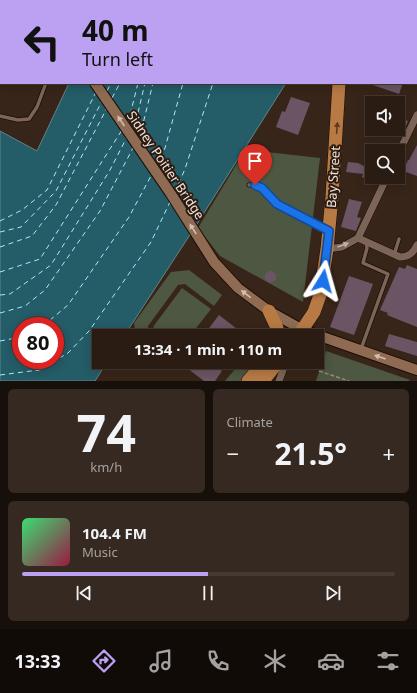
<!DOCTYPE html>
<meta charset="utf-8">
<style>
:root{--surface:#2a1c13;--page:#362921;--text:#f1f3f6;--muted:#a5a1a0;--line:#463a33;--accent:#bca0f2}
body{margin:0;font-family:"Noto Sans",sans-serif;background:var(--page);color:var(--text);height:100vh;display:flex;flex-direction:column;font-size:15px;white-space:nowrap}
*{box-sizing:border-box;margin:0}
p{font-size:13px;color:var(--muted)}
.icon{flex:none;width:22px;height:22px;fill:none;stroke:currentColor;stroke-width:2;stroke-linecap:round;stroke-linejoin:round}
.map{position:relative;height:381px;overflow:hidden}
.side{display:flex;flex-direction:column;gap:8px;padding:8px;background:#170f0a;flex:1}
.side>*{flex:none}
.hud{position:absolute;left:0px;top:0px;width:417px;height:84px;box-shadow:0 2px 10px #0003,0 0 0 1px var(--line);background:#bca0f2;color:#111;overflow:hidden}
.fabs{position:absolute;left:365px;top:96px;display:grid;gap:8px}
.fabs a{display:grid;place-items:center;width:40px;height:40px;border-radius:0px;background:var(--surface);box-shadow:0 2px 10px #0003,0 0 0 1px var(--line);font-size:20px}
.speed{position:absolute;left:12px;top:317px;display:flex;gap:8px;font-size:20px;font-weight:700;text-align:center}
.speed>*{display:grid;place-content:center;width:52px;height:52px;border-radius:50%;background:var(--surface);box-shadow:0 2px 10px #0003,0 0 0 1px var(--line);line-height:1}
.speed .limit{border:6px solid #d22;background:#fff;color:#111}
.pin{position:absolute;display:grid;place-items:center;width:34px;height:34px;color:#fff;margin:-41px -17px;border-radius:50% 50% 50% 0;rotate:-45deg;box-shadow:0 0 4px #0007}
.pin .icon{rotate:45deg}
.me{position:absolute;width:44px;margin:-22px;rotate:8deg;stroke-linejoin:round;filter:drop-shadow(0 0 3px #0008)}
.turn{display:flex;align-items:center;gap:14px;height:84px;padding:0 16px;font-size:18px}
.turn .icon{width:52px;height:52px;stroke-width:2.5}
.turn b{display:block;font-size:28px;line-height:34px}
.big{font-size:30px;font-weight:700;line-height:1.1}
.side .tile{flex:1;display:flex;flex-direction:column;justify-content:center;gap:6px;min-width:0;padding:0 14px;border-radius:6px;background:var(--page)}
.side .dial{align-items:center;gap:0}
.dial b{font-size:52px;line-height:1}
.song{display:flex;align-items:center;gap:12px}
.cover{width:48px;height:48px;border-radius:6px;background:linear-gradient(135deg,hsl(140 70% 55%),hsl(340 70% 35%))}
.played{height:4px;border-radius:2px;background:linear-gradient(90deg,var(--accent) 50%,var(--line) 50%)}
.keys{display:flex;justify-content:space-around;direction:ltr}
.heat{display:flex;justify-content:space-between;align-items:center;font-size:22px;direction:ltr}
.side .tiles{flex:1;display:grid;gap:8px;grid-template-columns:1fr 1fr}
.tile:last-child{grid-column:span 2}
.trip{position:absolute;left:92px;top:329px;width:232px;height:40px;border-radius:0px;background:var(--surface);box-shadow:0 2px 10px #0003,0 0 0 1px var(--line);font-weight:700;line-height:40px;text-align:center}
.tabs{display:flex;height:64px;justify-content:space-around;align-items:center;background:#110b08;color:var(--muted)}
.tabs .icon{width:28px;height:28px}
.tabs .on{color:var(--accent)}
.tabs b{font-size:18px;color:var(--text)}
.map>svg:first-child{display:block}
</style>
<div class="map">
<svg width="417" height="381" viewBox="0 0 417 381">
<rect width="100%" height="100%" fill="#382519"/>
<g fill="#4e5741">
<path d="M 247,147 L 258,151 L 320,158 L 303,302 L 220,256 L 198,228 Z"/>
<path d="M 189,270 L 222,295 L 214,306 L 185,284 L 178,285 L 148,326 L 149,333 L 154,336 L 136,336 L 134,323 L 171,272 Z"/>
<path d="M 182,288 L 211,309 L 190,336 L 164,336 L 153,327 Z"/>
<path d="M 326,351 L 410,380 L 409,381 L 316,381 Z"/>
<path d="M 241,362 L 256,362 L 242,381 L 225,381 Z"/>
</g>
<g fill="#245c68" stroke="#61848a" fill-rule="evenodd">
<path d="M 118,0 L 330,0 L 118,1 Z"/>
<path d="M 69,83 L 286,83 L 197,224 L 124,336 L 99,336 L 99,362 L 107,362 L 95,381 L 0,381 L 0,131 L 37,151 ZM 21,326 L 55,326 L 55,360 L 21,360 Z"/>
</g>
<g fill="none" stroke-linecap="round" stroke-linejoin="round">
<g stroke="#a6ecfc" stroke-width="1" stroke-dasharray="5 4" stroke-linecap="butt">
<path d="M 153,0 L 153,1"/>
<path d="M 159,0 L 159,1"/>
<path d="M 172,0 L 172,1"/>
<path d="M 205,0 L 206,1"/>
<path d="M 135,1 L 135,0"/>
<path d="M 137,1 L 137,0"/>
<path d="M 141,1 L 141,0"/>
<path d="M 147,1 L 147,0"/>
<path d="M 107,91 L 111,83"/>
<path d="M 112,98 L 120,83"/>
<path d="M 127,123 L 129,119 L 138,83"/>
<path d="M 131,129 L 137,117 L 145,83"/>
<path d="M 138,138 L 141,132 L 153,83"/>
<path d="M 156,166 L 165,148 L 183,83"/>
<path d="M 175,192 L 185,169 L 213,83"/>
<path d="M 0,221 L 22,210 L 47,190 L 96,92"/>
<path d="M 0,232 L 21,227 L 56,191 L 102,101"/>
<path d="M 0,247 L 32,236 L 56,205 L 107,108"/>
<path d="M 0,272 L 40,259 L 122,130"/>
<path d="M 0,295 L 10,294 L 51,265 L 110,170 L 127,137"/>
<path d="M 0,313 L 25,306 L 45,290 L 100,211 L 134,146"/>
<path d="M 43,326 L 68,305 L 129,217 L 152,174"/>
<path d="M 0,341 L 21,337"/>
<path d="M 0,375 L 39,370 L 68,353 L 89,331 L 151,242 L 170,202"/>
</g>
</g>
<g fill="#6b5564">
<path d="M 371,83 L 403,83 L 399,94 L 370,84 Z"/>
<path d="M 291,97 L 310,103 L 298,135 L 276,127 L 282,111 L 285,112 Z"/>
<path d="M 398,117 L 408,121 L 403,133 L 398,130 Z"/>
<path d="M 417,145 L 417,176 L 403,171 L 408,160 L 409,160 Z"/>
<path d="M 348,162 L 358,163 L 372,170 L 372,175 L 369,180 L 362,177 L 363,174 L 346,172 Z"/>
<path d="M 349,199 L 362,202 L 357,217 L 361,218 L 356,231 L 341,227 Z"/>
<path d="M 407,265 L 417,269 L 417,327 L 387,315 L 388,313 L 380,310 L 399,267 L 405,269 Z"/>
<path d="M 270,270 L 276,274 L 276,280 L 270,283 L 265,280 L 265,274 Z"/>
<path d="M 349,276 L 373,284 L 354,335 L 330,327 Z"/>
<path d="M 219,315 L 241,332 L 239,336 L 203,336 Z"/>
<path d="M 389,334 L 417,342 L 417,356 L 385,346 Z"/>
<path d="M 179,362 L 219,362 L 216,367 L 222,371 L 215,381 L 204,381 Z"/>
</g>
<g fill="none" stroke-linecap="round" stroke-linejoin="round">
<defs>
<g id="lane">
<path d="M 31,1 L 32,0"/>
<path d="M 74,1 L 75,0"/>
<path d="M 0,33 L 1,32"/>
<path d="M 0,116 L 18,120 L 29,119 L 37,107 L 46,83"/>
<path d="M 249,185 L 255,185 L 262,188 L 277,204 L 326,230"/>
<path d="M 394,255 L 399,239"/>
<path d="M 361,349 L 388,274 L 363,263 L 367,248 L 366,242"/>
</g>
<g id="street">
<path d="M 416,73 L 417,73"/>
<path d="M 398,154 L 417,115"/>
<path d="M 358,238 L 400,257 C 409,257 413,253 417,245"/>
<path d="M 327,249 L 342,247 L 358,238 L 387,177"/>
<path d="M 279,381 L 286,362"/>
</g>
<g id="secondary">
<path d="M 38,0 L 39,1"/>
<path d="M 95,83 L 171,194 L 214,262 L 238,288 L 269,311 L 303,330 L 417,370"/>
</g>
<g id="highway">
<path d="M 364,1 L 364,0"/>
<path d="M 269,311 L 277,328 L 277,336"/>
<path d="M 298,336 L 314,312 L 320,295 L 327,249 L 332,197 L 339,83"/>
<path d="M 248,381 L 264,362"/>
<path d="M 263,381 L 278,362"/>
</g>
</defs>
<use href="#lane" stroke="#1f0d04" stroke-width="5"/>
<use href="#street" stroke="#1f0d04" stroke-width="8"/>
<use href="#secondary" stroke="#1f0d04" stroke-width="12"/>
<use href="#highway" stroke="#1f0d04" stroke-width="14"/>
<path stroke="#96867c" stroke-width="1.5" stroke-dasharray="4 2" stroke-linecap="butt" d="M 319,371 L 349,381"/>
<use href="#lane" stroke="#7c6558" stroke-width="3.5"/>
<use href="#street" stroke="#7c6558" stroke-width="7"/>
<use href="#secondary" stroke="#8e6b52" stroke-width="10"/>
<use href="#highway" stroke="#b87a45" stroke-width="13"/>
</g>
<defs><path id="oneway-solid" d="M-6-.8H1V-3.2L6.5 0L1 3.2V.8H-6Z"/></defs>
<g fill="#d3bfb2">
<use href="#oneway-solid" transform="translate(121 121) rotate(-124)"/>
<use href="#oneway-solid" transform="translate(193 229) rotate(-123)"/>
<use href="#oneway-solid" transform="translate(246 294) rotate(-143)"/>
<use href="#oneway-solid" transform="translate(380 357) rotate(-161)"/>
</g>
<use fill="#5e3c23" href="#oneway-solid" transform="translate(337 128) rotate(-86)"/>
<use fill="#c2b1a7" href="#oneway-solid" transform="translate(343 245) rotate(-20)"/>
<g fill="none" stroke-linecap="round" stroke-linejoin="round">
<defs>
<path id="route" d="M 255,185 L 262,188 L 277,204 L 329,231 L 323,281"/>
</defs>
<use href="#route" stroke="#114b97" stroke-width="10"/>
<use href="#route" stroke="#1a73e8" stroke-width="7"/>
</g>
<g text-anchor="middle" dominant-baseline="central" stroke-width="4" stroke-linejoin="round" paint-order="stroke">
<g font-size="13" fill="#f0e3db" stroke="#2e1b10">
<text transform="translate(166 165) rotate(56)">Sidney Poitier Bridge</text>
<text transform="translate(333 177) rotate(-86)">Bay Street</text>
</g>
</g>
</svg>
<div class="fabs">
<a><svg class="icon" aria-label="sound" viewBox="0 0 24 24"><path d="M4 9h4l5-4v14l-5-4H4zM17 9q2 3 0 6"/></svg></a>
<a><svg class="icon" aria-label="search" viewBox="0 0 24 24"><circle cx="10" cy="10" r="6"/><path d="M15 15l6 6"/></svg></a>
</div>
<div class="speed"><div class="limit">80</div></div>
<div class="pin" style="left:255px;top:185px;background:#d93025"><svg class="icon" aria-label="arrive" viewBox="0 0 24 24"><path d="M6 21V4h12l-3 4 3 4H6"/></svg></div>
<svg class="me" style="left:323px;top:281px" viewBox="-20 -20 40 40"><path d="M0-17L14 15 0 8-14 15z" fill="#1a73e8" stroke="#fff" stroke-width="4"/></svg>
<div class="trip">13:34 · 1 min · 110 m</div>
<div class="hud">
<div class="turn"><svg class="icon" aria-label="left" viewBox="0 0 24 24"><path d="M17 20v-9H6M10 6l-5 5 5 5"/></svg><div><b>40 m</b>Turn left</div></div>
</div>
</div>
<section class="side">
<div class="tiles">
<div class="tile dial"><b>74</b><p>km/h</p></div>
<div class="tile"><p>Climate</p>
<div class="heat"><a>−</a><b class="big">21.5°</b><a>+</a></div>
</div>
<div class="tile">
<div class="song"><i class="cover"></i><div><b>104.4 FM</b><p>Music</p></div></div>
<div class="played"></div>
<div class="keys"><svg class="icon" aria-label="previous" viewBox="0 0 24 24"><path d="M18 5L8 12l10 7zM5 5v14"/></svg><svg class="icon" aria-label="pause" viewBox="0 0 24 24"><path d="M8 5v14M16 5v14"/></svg><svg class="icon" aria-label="next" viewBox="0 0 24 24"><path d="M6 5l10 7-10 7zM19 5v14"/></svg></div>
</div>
</div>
</section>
<nav class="tabs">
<b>13:33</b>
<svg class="icon on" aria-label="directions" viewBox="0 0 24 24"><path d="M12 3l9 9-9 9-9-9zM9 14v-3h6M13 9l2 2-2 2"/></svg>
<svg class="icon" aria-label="music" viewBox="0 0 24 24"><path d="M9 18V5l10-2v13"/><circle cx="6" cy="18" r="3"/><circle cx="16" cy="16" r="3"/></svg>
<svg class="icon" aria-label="phone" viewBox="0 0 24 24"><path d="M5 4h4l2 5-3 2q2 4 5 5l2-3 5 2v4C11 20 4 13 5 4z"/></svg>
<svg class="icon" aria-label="climate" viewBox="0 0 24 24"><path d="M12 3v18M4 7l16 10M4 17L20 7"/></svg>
<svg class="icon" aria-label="car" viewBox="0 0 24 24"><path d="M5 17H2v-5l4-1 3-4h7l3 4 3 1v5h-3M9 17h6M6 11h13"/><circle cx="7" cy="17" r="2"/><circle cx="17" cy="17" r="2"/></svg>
<svg class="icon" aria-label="filters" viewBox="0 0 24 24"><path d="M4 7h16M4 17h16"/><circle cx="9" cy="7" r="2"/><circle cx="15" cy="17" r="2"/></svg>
</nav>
